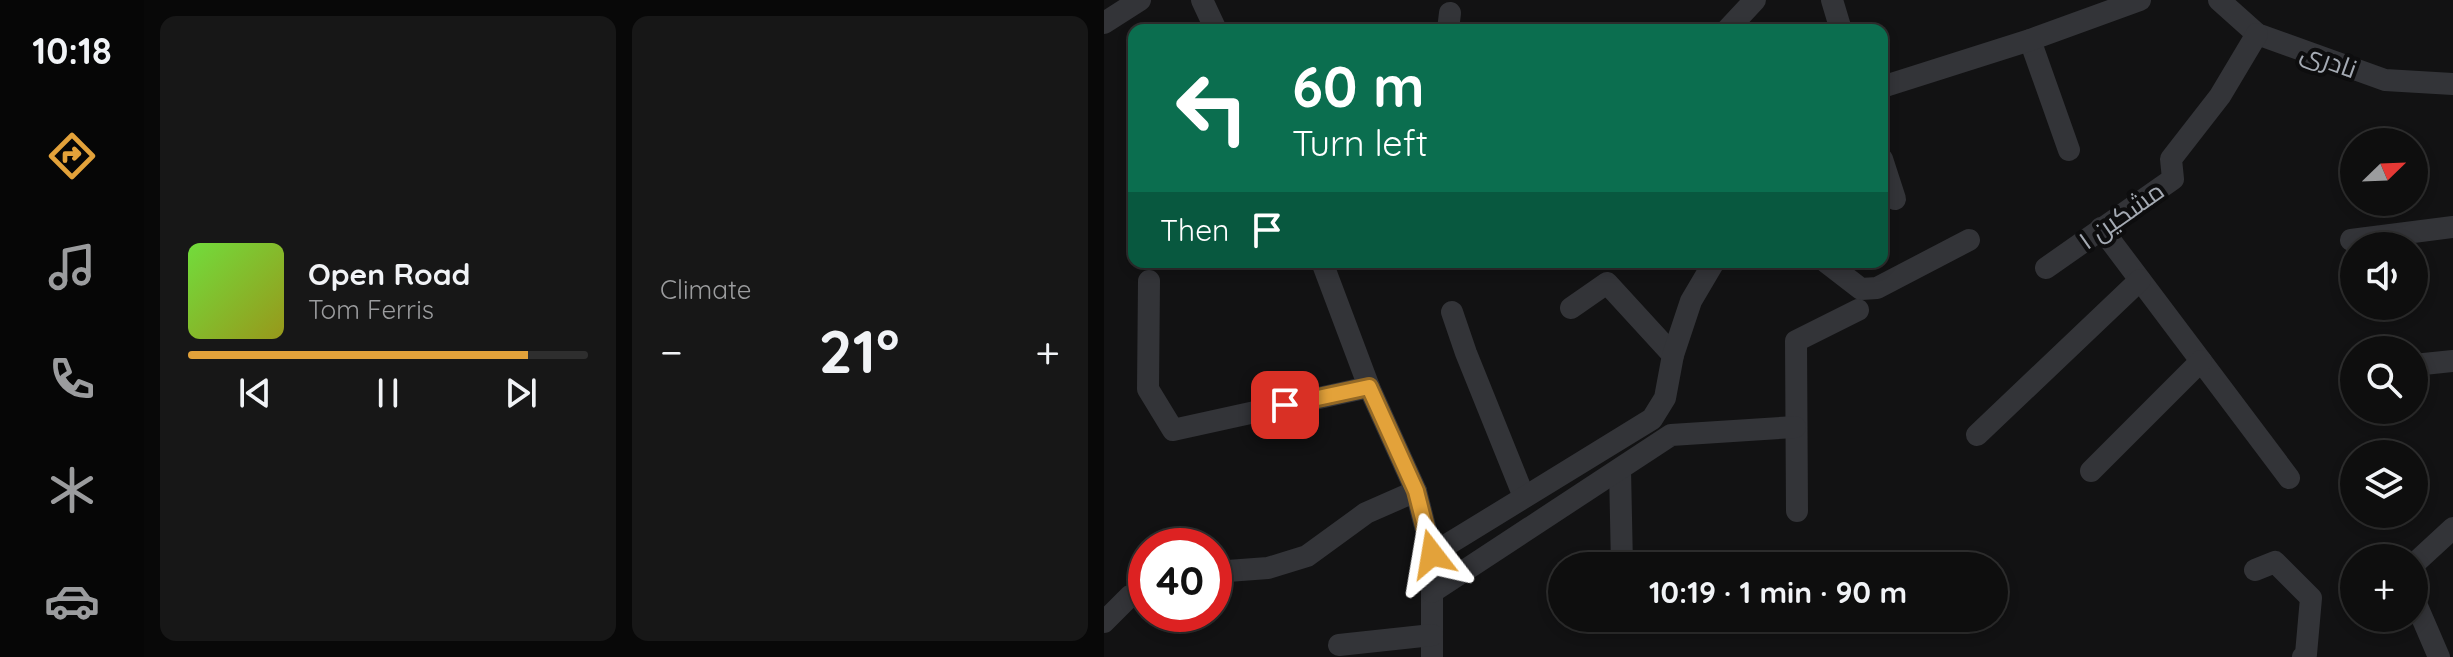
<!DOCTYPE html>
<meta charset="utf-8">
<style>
:root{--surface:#0e0e0e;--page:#171717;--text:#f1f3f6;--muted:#9b9c9e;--line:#2e2e2e;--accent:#e3a23a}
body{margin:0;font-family:Quicksand,Cairo,sans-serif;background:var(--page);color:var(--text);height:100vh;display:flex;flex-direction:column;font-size:30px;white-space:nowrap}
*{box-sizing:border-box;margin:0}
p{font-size:26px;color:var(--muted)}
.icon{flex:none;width:44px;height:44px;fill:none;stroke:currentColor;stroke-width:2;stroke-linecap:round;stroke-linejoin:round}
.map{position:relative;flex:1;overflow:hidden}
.side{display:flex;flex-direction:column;gap:16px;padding:16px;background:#080808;width:960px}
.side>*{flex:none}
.top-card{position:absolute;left:24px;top:24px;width:760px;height:244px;border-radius:16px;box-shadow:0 4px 12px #0003,0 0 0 2px var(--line);background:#0b6e4f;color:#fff;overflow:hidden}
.needle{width:52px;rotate:67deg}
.fabs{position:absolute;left:1236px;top:128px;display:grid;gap:16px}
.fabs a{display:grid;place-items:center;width:88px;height:88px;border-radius:50%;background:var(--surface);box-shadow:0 4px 12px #0003,0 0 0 2px var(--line);font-size:40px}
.speed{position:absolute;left:24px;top:528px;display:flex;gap:16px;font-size:40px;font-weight:700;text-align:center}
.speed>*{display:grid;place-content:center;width:104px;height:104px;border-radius:50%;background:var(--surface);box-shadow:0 4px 12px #0003,0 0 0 2px var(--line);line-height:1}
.speed .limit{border:12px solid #d22;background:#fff;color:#111}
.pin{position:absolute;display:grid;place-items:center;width:68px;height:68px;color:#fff;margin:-34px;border-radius:16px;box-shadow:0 4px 12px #0006}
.me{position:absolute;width:88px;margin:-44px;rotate:346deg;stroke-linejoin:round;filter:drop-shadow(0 0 6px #0008)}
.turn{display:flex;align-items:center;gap:28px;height:168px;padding:0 32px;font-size:36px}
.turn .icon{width:104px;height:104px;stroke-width:2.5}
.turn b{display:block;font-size:56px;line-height:68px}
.then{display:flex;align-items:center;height:76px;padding:0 32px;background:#0003;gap:16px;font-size:30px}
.big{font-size:60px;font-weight:700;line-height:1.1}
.side .widget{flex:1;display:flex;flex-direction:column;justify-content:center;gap:12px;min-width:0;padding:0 28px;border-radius:16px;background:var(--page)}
.song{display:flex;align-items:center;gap:24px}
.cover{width:96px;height:96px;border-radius:12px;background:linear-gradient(135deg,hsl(100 70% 55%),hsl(60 70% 35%))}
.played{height:8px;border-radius:4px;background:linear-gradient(90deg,var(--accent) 85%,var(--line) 85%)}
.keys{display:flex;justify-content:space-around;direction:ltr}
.heat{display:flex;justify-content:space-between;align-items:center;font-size:44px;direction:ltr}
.side .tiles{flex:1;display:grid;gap:16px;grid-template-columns:repeat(2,1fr)}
.trip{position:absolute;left:444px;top:552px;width:460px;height:80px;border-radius:40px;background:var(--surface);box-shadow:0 4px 12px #0003,0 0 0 2px var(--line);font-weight:700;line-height:80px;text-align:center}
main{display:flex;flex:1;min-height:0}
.dock{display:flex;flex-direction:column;width:144px;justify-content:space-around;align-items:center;background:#060606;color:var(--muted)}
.dock .icon{width:56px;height:56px}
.dock .selected{color:var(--accent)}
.dock b{font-size:36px;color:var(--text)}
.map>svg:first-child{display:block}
</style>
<main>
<nav class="dock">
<b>10:18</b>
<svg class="icon selected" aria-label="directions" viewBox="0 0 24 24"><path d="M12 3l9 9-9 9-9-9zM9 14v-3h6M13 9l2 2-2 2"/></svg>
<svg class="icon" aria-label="music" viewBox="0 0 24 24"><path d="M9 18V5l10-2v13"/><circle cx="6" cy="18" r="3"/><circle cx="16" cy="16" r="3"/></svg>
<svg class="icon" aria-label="phone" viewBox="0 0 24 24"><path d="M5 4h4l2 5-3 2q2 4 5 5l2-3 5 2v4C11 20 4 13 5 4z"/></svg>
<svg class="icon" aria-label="climate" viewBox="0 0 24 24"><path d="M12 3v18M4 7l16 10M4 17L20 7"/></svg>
<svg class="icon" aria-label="car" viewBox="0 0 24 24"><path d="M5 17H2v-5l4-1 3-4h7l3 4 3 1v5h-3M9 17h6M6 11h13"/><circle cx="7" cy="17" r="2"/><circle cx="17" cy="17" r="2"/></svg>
</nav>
<section class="side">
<div class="tiles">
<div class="widget">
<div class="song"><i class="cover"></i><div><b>Open Road</b><p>Tom Ferris</p></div></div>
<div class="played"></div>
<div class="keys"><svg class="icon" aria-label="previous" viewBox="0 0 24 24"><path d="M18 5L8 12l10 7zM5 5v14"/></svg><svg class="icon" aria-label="pause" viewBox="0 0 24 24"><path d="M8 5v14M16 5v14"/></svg><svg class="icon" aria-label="next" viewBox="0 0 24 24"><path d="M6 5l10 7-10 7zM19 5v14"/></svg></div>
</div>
<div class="widget"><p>Climate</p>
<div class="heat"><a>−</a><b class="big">21°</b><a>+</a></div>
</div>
</div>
</section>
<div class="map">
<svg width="1349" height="657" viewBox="0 0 1349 657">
<rect width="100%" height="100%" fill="#121213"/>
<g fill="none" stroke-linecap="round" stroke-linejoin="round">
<g stroke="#333438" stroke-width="22">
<path d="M 98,0 L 112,30"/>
<path d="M 728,0 L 737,30"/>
<path d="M 1115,0 L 1153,34 L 1281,80 L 1349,84"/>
<path d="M 0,23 L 36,0"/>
<path d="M 344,30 L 346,13"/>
<path d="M 623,30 L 651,0"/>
<path d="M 926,40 L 965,150"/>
<path d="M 778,87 L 926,40 L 1036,0"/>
<path d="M 778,159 L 791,199"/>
<path d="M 997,228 L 1185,478"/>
<path d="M 1247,240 L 1349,227"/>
<path d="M 218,262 L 265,387 L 312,491 L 328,554 L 328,657"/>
<path d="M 722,262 L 757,289 L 773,288 L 865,240"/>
<path d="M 942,268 L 1069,179 L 1067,159 L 1116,96 L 1153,34"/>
<path d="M 45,281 L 44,389 L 69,430 L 265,387"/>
<path d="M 467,308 L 503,283 L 569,355"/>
<path d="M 348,312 L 362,353 L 420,497"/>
<path d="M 1310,365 L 1349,361"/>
<path d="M 873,435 L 1036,280"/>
<path d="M 516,469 L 518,566"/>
<path d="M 987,471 L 1097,361"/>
<path d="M 693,511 L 692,341 L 754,310"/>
<path d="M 328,554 L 548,419 L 561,398 L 569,355 L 587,301 L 610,262"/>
<path d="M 1310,564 L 1349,528"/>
<path d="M 1151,570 L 1171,562 L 1207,598 L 1202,654 L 1199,657"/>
<path d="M 110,572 L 164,568 L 203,556 L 262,513 L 312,491"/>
<path d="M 328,592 L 567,435 L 691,427"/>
<path d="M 1310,599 L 1335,657"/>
<path d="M 0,622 L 26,596 L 42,591"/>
<path d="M 235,645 L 328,635"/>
</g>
</g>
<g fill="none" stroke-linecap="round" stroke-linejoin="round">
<defs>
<path id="route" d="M 181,405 L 265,387 L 312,491 L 328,554"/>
</defs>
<use href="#route" stroke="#946926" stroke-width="20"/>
<use href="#route" stroke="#e3a23a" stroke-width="14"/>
</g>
<g text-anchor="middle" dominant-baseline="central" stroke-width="8" stroke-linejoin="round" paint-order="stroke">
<g font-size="26" fill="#a4aab3" stroke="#0d0d0e">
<text transform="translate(1225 60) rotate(20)">نادری</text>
<text transform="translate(1017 215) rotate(-35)">مشکین ۱</text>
</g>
</g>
</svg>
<div class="fabs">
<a><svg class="needle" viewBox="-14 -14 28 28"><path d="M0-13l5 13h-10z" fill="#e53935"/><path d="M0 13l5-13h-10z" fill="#9b9c9e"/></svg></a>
<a><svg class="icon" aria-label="sound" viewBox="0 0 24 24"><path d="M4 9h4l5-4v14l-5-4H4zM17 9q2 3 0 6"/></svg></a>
<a><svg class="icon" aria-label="search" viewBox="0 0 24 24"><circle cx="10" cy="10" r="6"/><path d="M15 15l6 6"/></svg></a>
<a><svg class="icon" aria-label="layers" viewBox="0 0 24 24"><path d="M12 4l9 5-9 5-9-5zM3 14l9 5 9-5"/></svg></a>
<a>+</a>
</div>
<div class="speed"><div class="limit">40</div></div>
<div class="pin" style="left:181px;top:405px;background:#d93025"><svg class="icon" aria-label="arrive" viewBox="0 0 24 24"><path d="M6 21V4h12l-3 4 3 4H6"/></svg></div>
<svg class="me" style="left:328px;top:554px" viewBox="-20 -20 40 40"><path d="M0-17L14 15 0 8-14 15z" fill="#e3a23a" stroke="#fff" stroke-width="4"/></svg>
<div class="trip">10:19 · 1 min · 90 m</div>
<div class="top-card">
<div class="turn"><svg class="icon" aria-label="left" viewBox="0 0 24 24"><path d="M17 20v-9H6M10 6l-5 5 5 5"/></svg><div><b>60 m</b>Turn left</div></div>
<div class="then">Then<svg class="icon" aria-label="arrive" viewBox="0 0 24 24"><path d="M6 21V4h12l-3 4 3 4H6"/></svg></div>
</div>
</div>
</main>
